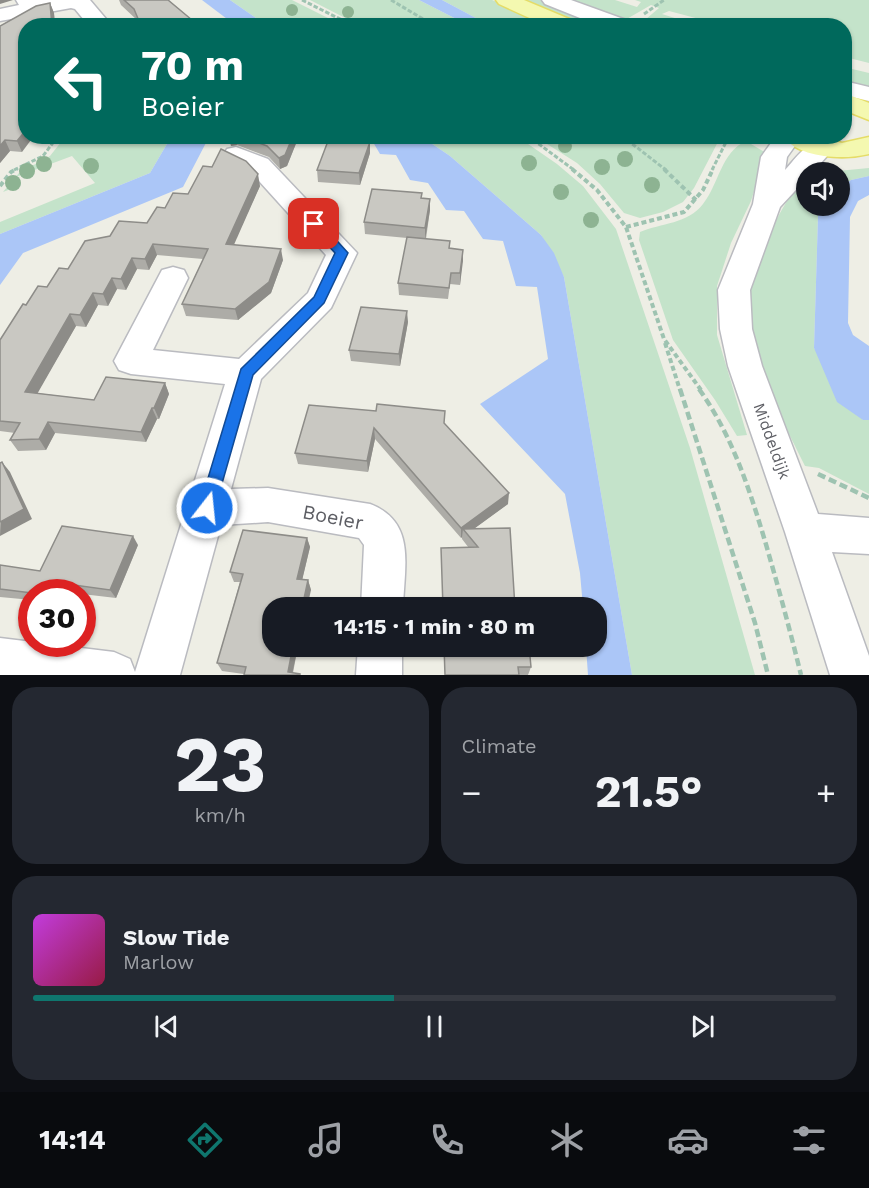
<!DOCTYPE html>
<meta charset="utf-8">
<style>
:root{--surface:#171b24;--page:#242831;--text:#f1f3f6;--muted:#9ea1a6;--line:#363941;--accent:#0f766e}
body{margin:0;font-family:"Work Sans",sans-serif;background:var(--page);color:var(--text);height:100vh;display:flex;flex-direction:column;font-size:22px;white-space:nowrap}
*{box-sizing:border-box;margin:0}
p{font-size:20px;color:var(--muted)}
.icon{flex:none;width:33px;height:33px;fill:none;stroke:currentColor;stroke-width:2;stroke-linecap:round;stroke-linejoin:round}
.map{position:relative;height:675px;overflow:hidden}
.side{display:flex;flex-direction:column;gap:12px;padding:12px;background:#0d0f14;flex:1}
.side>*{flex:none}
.banner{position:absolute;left:18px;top:18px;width:834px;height:126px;border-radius:24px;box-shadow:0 2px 4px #0004;background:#00695c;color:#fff;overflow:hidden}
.fabs{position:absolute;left:796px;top:162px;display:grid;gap:12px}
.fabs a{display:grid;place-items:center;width:54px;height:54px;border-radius:50%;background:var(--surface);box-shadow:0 2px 4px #0004;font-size:30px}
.speed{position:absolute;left:18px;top:579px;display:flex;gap:12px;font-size:30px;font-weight:700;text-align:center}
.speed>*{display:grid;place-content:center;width:78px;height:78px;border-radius:50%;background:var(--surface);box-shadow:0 2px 4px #0004;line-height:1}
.speed .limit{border:9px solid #d22;background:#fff;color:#111}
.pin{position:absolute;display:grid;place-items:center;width:51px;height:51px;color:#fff;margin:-26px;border-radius:12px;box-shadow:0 3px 9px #0006}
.me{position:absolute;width:66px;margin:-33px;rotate:16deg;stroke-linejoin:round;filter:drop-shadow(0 0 4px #0008)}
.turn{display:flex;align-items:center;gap:21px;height:126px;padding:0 24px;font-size:27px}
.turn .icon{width:78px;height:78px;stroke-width:2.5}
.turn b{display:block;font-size:42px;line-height:51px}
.big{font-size:45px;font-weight:700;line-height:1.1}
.side .card{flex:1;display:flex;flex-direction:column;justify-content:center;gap:9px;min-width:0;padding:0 21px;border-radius:24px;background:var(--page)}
.side .dial{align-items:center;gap:0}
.dial b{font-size:78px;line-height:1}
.song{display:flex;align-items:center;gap:18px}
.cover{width:72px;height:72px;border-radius:9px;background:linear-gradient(135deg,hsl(290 70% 55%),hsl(340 70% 35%))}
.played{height:6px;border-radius:3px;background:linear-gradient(90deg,var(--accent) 45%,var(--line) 45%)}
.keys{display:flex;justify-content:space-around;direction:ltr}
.heat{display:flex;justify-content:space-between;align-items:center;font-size:33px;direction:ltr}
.side .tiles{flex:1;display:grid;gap:12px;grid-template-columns:1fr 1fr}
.card:last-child{grid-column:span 2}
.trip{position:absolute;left:262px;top:597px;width:345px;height:60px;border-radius:24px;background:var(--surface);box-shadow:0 2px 4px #0004;font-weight:700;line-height:60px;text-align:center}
.tab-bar{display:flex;height:96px;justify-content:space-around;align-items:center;background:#090b0e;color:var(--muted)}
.tab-bar .icon{width:42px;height:42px}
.tab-bar .selected{color:var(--accent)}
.tab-bar b{font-size:27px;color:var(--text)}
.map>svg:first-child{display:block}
</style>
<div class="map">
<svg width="869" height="675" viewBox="0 0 869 675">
<rect width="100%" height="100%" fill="#eeeee5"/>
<g fill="#c4e3ca">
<path d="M 230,0 L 292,0 L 342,25 L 266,25 Z"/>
<path d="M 310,0 L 419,0 L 468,25 L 359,25 Z"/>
<path d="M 442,0 L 492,0 L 554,25 L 489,25 Z"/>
<path d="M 522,0 L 540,0 L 608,25 L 584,25 Z"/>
<path d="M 565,0 L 615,0 L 637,7 L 641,2 L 635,0 L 869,0 L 869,63 L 845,57 L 844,26 L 722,25 L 669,11 L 662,14 L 697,25 L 639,25 L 659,8 L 651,5 L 625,20 Z"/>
<path d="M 844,67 L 869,73 L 869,89 L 845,83 Z"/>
<path d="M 680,136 L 724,137 L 720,138 L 694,188 L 683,202 L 663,212 L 640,218 L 624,213 L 600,184 L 577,163 L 536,137 Z"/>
<path d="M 65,137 L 171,137 L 150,173 L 0,234 L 0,222 L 95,183 L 72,156 L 16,177 L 21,185 L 3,192 L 19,173 L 50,156 Z"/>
<path d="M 422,137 L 518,137 L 557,164 L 583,186 L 616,229 L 690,448 L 755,675 L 632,675 L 564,277 L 541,235 L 450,156 Z"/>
<path d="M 746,141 L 766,153 L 751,201 L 731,243 L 717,286 L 717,335 L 747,435 L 737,436 L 715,400 L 673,340 L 639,240 L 640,232 C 661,223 688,224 703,204 C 719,184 721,152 746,141 Z"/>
<path d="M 869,168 L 869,176 L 851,180 L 840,188 L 840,172 L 807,172 L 807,206 L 824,206 L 818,216 L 814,348 L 863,420 L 869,420 L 869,494 L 819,468 L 805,466 C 783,421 757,376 749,326 C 741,279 780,206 808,170 L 827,172 Z"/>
</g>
<g fill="#abc6f7">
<path d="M 202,0 L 230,0 L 266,25 L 235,25 Z"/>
<path d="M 419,0 L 442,0 L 489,25 L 468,25 Z"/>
<path d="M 171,137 L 209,137 L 183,187 L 23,253 L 0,285 L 0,234 L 150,173 Z"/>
<path d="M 370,137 L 422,137 L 450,156 L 541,235 L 554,253 L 564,277 L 632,675 L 588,675 L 586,647 L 597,646 L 597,608 L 583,607 L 580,573 L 565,494 L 480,404 L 548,359 L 537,287 L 516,286 L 503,241 L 483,239 L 464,211 L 446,210 L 428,183 L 410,180 L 396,155 L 380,154 Z"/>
<path d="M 869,176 L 869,195 L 858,201 L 850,217 L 848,323 L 853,335 L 869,346 L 869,420 L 863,420 L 837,402 L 814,348 L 818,216 L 824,206 L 840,206 L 840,188 L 851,180 Z"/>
</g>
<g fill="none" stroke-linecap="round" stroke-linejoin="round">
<defs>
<g id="minor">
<path d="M 16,0 L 90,0 L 112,26 L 89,26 L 75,9 L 71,8 L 0,21 L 0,9 L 19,5 Z"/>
<path d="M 542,0 L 571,0 L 629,21 L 632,26 L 600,26 L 545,4 Z"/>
<path d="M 844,81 L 869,87 L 869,101 L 844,95 Z"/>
<path d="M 776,136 L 802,136 L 787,157 L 785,170 C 798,156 810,136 831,141 L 835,147 L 813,172 L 807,172 L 807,178 L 780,207 L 750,290 L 752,329 L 762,366 L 818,514 L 869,518 L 869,554 L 832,552 L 869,656 L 869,675 L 830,675 L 785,532 L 728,366 L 720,329 L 718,290 L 753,204 L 761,157 Z"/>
<path d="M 236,147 L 268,159 L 357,253 L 331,308 L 261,379 L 231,489 L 268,488 L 370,504 C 417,522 404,567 403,608 L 361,608 L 364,545 L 359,538 L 268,522 L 221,525 L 180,675 L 0,675 L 0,638 L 114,652 L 130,659 L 135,672 L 225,384 L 131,374 L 119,370 L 114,361 L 162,270 L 173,267 L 184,270 L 188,278 L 153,350 L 239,359 L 308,293 L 326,255 L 250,171 L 227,161 L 223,155 L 227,149 Z"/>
<path d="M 358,646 L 402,646 L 402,675 L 356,675 Z"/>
</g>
<g id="major">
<path d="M 496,0 L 524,0 L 574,21 L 577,26 L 547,26 L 499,4 Z"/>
<path d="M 844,93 L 869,103 L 869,120 L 844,110 Z"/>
<path d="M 783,136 L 816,136 L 842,143 L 869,137 L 869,154 C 845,160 799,159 783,136 Z"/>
</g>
</defs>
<use href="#minor" stroke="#babbc0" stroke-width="3"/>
<use href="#major" stroke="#e5dc67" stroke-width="3"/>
<g stroke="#9ec3b1" stroke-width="3" stroke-dasharray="4.5 2" stroke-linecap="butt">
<path d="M 302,0 L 354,26"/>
<path d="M 391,0 L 435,26"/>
<path d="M 644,14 L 664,0"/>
<path d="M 528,136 L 574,170"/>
<path d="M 622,136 L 666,170"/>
<path d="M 14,170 L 43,156 L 58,136"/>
<path d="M 712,170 L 726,142 L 745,136"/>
</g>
<g stroke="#9ec3b1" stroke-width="4" stroke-dasharray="5 3" stroke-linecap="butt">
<path d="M 572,169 L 597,190 L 626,227 L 664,339 L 701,390"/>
<path d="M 664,169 L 696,200"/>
<path d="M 0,186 L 11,172 L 17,169"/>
<path d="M 626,227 L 684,212 L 703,190 L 713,169"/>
<path d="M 665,343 L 680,390"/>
</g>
<g stroke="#9ec3b1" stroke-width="4.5" stroke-dasharray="8 4" stroke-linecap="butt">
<path d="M 680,389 L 755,623 L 768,675"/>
<path d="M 699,389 C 732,435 749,488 765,541 C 778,586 790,630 801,675"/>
<path d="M 818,474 L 869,498"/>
</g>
<use href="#minor" fill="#fff" fill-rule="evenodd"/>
<use href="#major" fill="#f4f8b0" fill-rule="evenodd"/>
</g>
<g fill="#8db392">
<circle cx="292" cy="10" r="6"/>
<circle cx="348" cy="12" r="6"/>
<circle cx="565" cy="146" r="7"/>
<circle cx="625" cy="159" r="8"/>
<circle cx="529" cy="163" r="8"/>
<circle cx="44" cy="164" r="8"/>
<circle cx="91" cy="166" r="8"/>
<circle cx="602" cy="167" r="8"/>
<circle cx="27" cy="171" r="8"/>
<circle cx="13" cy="183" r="8"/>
<circle cx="652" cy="185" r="8"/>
<circle cx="561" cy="192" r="8"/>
<circle cx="591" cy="220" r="8"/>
</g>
<g fill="#adaca7">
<path d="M 119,0 L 168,0 L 192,20 L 194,26 L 139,26 L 137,20 L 121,5 Z"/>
<path d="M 50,3 L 54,13 L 55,26 L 26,26 L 22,152 L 10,151 L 0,163 L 0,26 Z"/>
<path d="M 229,136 L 299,136 L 287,166 L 280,169 L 269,157 L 237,145 L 231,146 Z"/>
<path d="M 343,142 L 370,142 L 370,153 L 360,185 L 318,182 L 317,170 Z"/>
<path d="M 260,186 L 233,245 L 283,260 L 271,293 L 238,320 L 186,316 L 182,304 L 203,259 L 157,255 L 149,270 L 137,269 L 126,290 L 117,289 L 108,306 L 98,305 L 86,327 L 76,326 L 37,393 L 94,400 L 165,383 L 169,394 L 159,419 L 157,419 L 146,442 L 55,433 L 46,450 L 18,451 L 10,440 L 15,433 L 0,431 L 0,340 L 26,305 L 68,269 L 110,236 L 147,223 L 165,208 L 188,194 Z"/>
<path d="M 422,198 L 430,210 L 426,239 L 450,248 L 463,250 L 460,285 L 450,284 L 448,299 L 399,295 L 398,283 L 407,238 L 365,234 L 364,222 Z"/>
<path d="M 408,322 L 400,366 L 351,361 L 349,350 Z"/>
<path d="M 309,405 L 445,424 L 508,504 L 473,529 L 515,608 L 462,539 L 462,537 L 461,538 L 375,439 L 368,472 L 298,464 L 295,453 Z"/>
<path d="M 307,538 L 310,547 L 302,580 L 308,580 L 311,590 L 273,646 L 298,646 L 293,673 L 244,674 L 222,671 L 217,663 L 240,582 L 234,582 L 230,572 Z"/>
<path d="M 138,545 L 116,598 L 82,594 L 82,592 L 32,592 L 32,600 L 0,597 L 0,565 L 40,571 Z"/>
<path d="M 444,646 L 531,667 L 528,675 L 519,675 Z"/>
</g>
<g fill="#8d8c88">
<path d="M 0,0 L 13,0 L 0,4 Z"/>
<path d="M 50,3 L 54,13 L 55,26 L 52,26 Z"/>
<path d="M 26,130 L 26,136 L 34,136 L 22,152 L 17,141 Z"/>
<path d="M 229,136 L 235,136 L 237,145 L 231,146 Z"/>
<path d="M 293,136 L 299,136 L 287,166 L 280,169 L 279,158 Z"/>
<path d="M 5,140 L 10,151 L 0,163 L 0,146 Z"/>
<path d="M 370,142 L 370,153 L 360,185 L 359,173 Z"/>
<path d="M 258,174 L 260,186 L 229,256 L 226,244 Z"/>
<path d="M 430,199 L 430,210 L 425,240 L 425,228 Z"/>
<path d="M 153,244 L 157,255 L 149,270 L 145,259 Z"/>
<path d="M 281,249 L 283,260 L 271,293 L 238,320 L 235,309 Z"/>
<path d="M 463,250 L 463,261 L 460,285 L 460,273 Z"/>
<path d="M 132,258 L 137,269 L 126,290 L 121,279 Z"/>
<path d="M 112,278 L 117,289 L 108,306 L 103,294 Z"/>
<path d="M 93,293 L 98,305 L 86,327 L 80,315 Z"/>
<path d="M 407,311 L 408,322 L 400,366 L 399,354 Z"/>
<path d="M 70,314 L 76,326 L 32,403 L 25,392 Z"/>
<path d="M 165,383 L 169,394 L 159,419 L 154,408 Z"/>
<path d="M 152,408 L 157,419 L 146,442 L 141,432 Z"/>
<path d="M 48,422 L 55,433 L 46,450 L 39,439 Z"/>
<path d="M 374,428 L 375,439 L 368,472 L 367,461 Z"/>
<path d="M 2,462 L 10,472 L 32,519 L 0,536 Z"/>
<path d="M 509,493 L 508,504 L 467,534 L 463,529 L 462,537 L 461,538 L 461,528 Z"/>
<path d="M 133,536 L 138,545 L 116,598 L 110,590 Z"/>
<path d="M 307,538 L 310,547 L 300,589 L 297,579 Z"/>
<path d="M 308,580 L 311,590 L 307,608 L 302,608 Z"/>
<path d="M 60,583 L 68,592 L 59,592 Z"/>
<path d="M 293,646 L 298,646 L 292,675 L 288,672 Z"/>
</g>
<g fill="#c9c8c2" stroke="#8d8c88" stroke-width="1.5">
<path d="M 124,0 L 168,0 L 192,20 L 192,26 L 141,26 L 134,9 Z"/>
<path d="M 50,3 L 52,26 L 26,26 L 26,130 L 17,141 L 5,140 L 0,146 L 0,26 L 36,6 Z"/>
<path d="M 241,136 L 293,136 L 285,155 L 279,158 L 267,146 Z"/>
<path d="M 344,140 L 370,142 L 359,173 L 317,170 L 328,141 L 343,142 Z"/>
<path d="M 221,149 L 246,161 L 258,174 L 226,244 L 281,249 L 269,282 L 235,309 L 182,304 L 208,249 L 153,244 L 145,259 L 132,258 L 121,279 L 112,278 L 103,294 L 93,293 L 80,315 L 70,314 L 25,392 L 94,400 L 106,377 L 165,383 L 154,408 L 152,408 L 141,432 L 48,422 L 39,439 L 10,440 L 20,423 L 0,421 L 0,340 L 23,304 L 26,305 L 38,286 L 47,287 L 59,268 L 68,269 L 85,241 L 110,236 L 119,221 L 147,223 L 157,207 L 165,208 L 173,193 L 188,194 L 203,166 L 212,167 Z"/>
<path d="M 372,189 L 422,193 L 421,198 L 430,199 L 425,228 L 364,222 Z"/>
<path d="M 407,237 L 450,241 L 449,248 L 463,250 L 460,273 L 451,273 L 449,288 L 398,283 Z"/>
<path d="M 361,307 L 407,311 L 399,354 L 349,350 Z"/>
<path d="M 377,404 L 445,411 L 444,423 L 509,493 L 461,528 L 374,428 L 367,461 L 295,453 L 309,405 L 376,411 Z"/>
<path d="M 2,462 L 24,509 L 0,522 L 0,463 Z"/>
<path d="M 62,526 L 133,536 L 110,590 L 60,583 L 59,592 L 32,593 L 0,589 L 0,565 L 40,571 Z"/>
<path d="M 510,528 L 515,608 L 443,608 L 441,548 L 478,547 L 463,529 Z"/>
<path d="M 243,530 L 307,538 L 297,579 L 308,580 L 302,608 L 273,608 L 273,646 L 293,646 L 288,672 L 300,674 L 300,675 L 244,675 L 246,667 L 217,663 L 243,574 L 230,572 Z"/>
<path d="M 444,646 L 529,646 L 531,667 L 518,667 L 519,675 L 445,675 Z"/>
</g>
<path fill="#1a73e8" stroke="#114b97" stroke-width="1.5" d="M 314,220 L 319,221 L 348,253 L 324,303 L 253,375 L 215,508 L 213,513 L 207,515 L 201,513 L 199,508 L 241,369 L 314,297 L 335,253 L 308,224 Z"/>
<g text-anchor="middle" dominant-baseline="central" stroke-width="4.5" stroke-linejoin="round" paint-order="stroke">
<g font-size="16" fill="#5d5e64" stroke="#fff">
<text transform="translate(772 441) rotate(70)">Middeldijk</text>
</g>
<g font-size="20" fill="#5d5e64" stroke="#fff">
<text transform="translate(333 517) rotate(11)">Boeier</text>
</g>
</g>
</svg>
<div class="fabs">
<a><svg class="icon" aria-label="sound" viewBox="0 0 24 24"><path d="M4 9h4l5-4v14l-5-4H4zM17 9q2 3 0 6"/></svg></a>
</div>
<div class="speed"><div class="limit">30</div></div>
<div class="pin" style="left:314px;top:224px;background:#d93025"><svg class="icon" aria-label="arrive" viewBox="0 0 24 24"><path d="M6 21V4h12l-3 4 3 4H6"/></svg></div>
<svg class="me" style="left:207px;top:508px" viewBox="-20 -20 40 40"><circle r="17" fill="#1a73e8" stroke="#fff" stroke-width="3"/><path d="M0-11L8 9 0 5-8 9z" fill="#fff"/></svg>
<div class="trip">14:15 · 1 min · 80 m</div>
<div class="banner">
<div class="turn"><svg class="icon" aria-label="left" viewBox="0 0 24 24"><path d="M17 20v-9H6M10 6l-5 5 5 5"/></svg><div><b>70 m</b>Boeier</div></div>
</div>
</div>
<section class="side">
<div class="tiles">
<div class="card dial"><b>23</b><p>km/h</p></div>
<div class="card"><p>Climate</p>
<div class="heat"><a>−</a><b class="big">21.5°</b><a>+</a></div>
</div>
<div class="card">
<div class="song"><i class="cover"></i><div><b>Slow Tide</b><p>Marlow</p></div></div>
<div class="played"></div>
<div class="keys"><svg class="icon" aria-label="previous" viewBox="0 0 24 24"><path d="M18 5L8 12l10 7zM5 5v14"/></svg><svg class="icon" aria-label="pause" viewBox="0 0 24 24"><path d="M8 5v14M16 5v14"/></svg><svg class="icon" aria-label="next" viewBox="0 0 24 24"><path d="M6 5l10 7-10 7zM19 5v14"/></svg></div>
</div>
</div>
</section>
<nav class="tab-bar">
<b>14:14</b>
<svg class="icon selected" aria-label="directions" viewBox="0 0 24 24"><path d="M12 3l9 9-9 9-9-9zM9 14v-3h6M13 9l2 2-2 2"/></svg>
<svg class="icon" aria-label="music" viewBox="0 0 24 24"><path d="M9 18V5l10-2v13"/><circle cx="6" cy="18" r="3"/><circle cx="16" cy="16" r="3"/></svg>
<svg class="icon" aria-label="phone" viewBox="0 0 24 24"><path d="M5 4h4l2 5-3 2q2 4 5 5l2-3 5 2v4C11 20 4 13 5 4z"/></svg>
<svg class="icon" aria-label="climate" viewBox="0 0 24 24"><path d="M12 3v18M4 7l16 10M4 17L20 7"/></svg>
<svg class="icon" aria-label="car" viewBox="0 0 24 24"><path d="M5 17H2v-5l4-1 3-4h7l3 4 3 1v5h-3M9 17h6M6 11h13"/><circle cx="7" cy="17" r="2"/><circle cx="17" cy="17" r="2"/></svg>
<svg class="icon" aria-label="filters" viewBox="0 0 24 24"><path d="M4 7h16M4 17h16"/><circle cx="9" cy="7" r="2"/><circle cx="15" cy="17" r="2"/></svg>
</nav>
